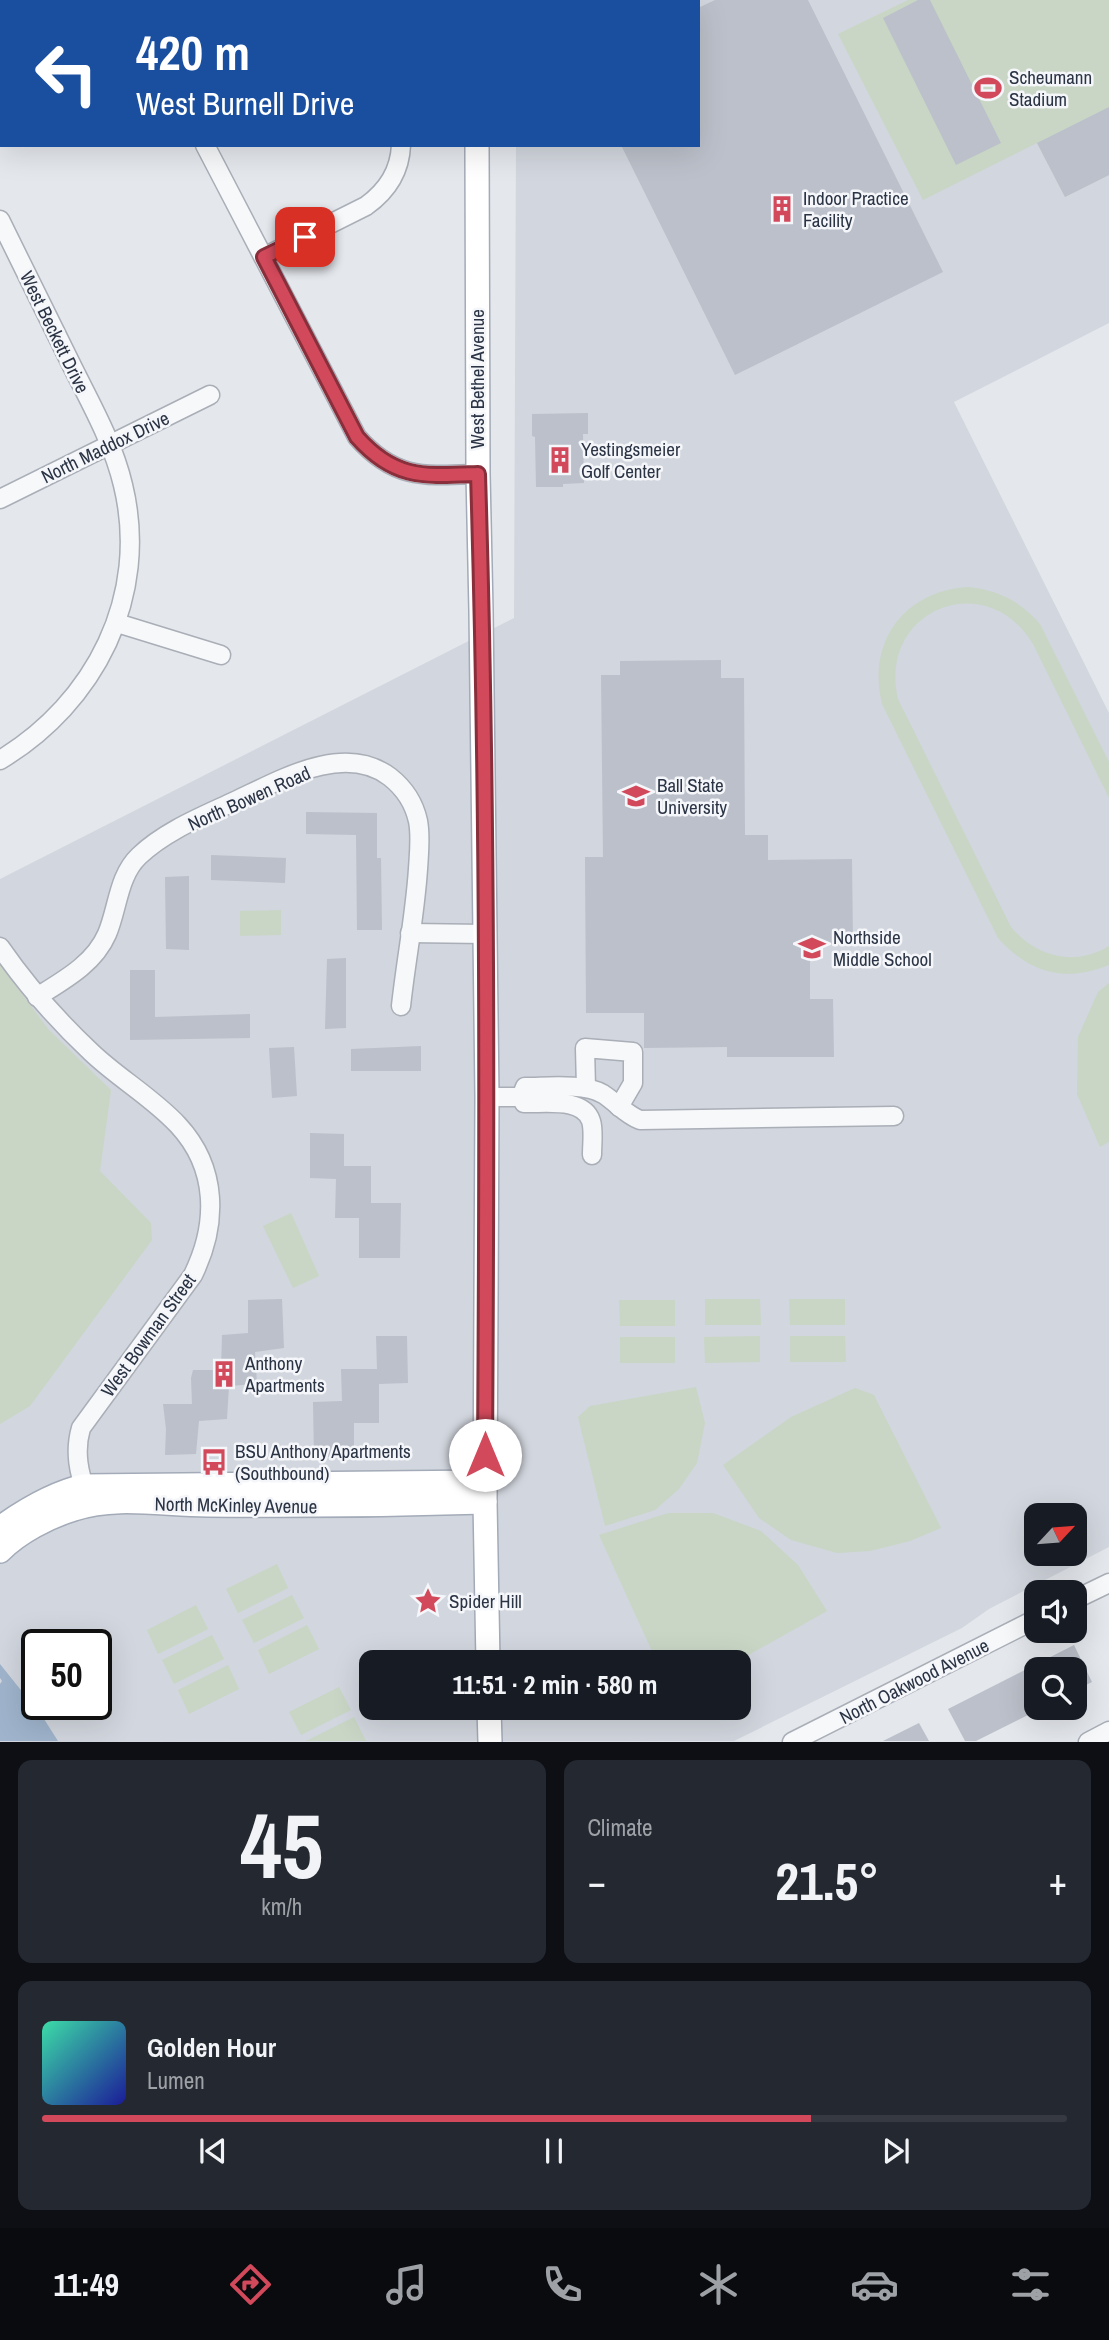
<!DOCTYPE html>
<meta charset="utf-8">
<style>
:root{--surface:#171b24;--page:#242831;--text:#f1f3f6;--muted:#9ea1a6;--line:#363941;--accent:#d1495b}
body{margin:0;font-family:"Archivo Narrow",sans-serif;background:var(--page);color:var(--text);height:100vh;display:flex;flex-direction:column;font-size:26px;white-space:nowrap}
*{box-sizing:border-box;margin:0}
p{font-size:23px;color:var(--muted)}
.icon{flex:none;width:38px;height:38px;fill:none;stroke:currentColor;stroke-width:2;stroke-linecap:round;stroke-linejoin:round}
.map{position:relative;height:1742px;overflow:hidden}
.side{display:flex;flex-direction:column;gap:18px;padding:18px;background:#0d0f14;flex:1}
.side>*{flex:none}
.hud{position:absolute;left:0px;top:0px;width:700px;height:147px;box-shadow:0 7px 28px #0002;background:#1a4fa0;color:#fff;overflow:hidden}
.needle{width:46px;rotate:64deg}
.fabs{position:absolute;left:1024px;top:1503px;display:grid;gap:14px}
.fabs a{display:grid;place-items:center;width:63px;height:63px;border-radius:14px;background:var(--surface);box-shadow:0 7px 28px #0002;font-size:35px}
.speed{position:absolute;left:21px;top:1629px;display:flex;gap:14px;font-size:35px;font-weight:700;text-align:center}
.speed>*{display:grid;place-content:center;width:91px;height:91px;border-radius:50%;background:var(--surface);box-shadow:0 7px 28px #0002;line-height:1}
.speed .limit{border:4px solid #111;border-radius:10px;background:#fff;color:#111}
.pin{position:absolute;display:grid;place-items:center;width:60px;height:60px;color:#fff;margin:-30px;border-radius:14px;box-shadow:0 4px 10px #0006}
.me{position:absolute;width:77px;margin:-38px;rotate:0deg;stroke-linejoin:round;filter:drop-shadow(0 0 5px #0008)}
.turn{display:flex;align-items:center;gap:24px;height:147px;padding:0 21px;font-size:32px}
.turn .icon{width:91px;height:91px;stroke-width:2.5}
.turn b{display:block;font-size:49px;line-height:60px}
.big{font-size:52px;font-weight:700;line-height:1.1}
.side .card{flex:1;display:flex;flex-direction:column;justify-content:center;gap:10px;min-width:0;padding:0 24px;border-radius:14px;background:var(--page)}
.side .dial{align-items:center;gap:0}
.dial b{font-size:91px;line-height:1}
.song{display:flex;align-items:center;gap:21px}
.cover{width:84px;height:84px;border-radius:10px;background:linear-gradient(135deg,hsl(160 70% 55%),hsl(240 70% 35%))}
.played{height:7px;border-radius:4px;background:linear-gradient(90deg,var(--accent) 75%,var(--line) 75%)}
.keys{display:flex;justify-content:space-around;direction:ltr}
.heat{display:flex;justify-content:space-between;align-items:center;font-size:38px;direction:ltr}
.side .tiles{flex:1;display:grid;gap:18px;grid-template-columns:1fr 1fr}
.card:last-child{grid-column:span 2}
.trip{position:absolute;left:359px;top:1650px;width:392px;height:70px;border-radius:14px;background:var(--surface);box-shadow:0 7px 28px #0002;font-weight:700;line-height:70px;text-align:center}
.tab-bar{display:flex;height:112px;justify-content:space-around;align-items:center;background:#090b0e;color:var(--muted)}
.tab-bar .icon{width:49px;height:49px}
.tab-bar .selected{color:var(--accent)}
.tab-bar b{font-size:32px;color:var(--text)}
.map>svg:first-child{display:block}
</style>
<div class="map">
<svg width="1109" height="1742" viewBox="0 0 1109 1742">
<rect width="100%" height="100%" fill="#e4e7ec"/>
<path fill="#d2d6de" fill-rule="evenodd" d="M 527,0 L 1109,0 L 1109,323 L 954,402 L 1109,713 L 1109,1547 L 989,1609 L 962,1628 L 734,1741 L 0,1742 L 0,879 L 514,618 L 516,145 L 698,145 L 698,2 L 527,2 ZM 1036,1516 L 1074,1516 L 1074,1554 L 1036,1554 ZM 37,1645 L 96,1645 L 96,1704 L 37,1704 ZM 371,1662 L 738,1662 L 738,1708 L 371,1708 Z"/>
<g fill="#c9d6c5">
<path d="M 908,0 L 1109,0 L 1109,175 L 1065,197 L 1037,143 L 923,200 L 838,34 Z"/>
<path d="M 968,587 C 998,590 1020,601 1040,624 L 1109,762 L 1109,798 L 1033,644 C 986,566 877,610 898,699 L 1011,927 C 1036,957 1075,967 1109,946 L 1109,965 C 1065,983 1029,973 998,938 L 882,704 C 867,642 904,591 968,587 Z"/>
<path d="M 281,910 L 281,935 L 240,936 L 240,911 Z"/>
<path d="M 0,965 L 49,1030 L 111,1090 L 100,1171 L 151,1223 L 152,1240 L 30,1406 L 0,1424 Z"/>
<path d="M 1109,983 L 1109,1142 L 1100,1147 L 1077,1094 L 1078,1037 L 1098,992 Z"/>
<path d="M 291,1213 L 319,1276 L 293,1288 L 263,1226 Z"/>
<path d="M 760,1299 L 761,1325 L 705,1325 L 705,1299 Z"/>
<path d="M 845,1299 L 845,1325 L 790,1325 L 789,1299 Z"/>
<path d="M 619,1300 L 675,1300 L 675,1326 L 620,1326 Z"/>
<path d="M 760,1336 L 760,1362 L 705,1363 L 704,1337 Z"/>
<path d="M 790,1336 L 845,1336 L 846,1362 L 790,1362 Z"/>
<rect x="620" y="1337" width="55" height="26"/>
<path d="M 696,1387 L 705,1423 L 697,1463 L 679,1489 L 655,1510 L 605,1526 L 578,1417 L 590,1406 Z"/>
<path d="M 855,1388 L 874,1395 L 941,1528 L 910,1541 L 870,1551 L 837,1553 L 791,1540 L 759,1518 L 723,1465 L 791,1417 Z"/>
<path d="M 668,1513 L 713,1513 L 761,1531 L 798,1565 L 827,1611 L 736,1662 L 657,1662 L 599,1535 Z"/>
<path d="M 277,1564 L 288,1588 L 238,1613 L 226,1589 Z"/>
<path d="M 292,1595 L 304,1618 L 254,1643 L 242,1620 Z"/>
<path d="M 196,1605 L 208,1629 L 158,1654 L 147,1630 Z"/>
<path d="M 307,1625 L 319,1649 L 269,1674 L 258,1650 Z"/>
<path d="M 212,1635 L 224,1659 L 174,1684 L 162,1660 Z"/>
<path d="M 228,1665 L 239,1689 L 189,1714 L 178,1690 Z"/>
<path d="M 339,1687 L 351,1710 L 301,1735 L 289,1712 Z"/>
<path d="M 354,1717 L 366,1741 L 306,1741 Z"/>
</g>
<path fill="#9fb4cc" d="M 0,1664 L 44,1719 L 58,1741 L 0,1741 L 0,1684 L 2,1681 L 0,1678 Z"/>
<g fill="#bbc0ca">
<path d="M 715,0 L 808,0 L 943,272 L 735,375 L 621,145 L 698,145 L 698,8 Z"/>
<path d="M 918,0 L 930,0 L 1001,143 L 956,165 L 883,18 Z"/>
<path d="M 1109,107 L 1109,175 L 1065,197 L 1037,143 Z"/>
<path d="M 588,413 L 588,434 L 583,434 L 584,483 L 563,484 L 563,487 L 536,487 L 535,437 L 532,436 L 532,414 Z"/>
<path d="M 721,660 L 721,678 L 744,678 L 745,835 L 768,835 L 768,860 L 852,859 L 853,943 L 810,944 L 810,999 L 833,999 L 834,1057 L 727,1057 L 727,1047 L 644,1048 L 644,1013 L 586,1013 L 585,857 L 603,857 L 601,675 L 620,675 L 620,661 Z"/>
<path d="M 306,812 L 377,813 L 377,858 L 381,858 L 382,930 L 357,930 L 356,835 L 306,834 Z"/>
<path d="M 211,855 L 286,858 L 285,883 L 211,880 Z"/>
<path d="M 189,876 L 189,950 L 166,949 L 165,877 Z"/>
<path d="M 346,958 L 346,1028 L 325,1029 L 327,959 Z"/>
<path d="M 130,970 L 155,970 L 155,1017 L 250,1014 L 250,1038 L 130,1040 Z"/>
<path d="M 421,1046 L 421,1071 L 351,1071 L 351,1049 Z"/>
<path d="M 294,1047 L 297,1096 L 272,1098 L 269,1048 Z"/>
<path d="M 310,1133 L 344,1134 L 344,1166 L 371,1166 L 371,1203 L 401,1203 L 400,1258 L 359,1258 L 359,1218 L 335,1218 L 336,1179 L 310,1178 Z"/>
<path d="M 282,1299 L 284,1348 L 255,1352 L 257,1384 L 229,1386 L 227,1419 L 199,1421 L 196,1454 L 165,1455 L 166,1429 L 163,1404 L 192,1404 L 191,1378 L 193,1370 L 221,1370 L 222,1335 L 248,1333 L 248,1300 Z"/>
<path d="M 376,1336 L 407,1336 L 408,1383 L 379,1384 L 379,1423 L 354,1423 L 354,1456 L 314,1457 L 313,1402 L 342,1401 L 341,1369 L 377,1369 Z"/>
<path d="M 1074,1645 L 1092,1682 L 1074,1691 L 1074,1670 L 1036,1670 L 1036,1711 L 976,1741 L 965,1741 L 948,1709 Z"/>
<path d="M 919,1723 L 929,1741 L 883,1741 Z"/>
</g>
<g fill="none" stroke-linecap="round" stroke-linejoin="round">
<defs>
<g id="minor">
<path d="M 137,0 L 137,2"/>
<path d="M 324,0 L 324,2"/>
<path d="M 205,145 L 357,437 C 395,480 425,476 478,474"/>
<path d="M 0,220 C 24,269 49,319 73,368 C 92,406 113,443 123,485 C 150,596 95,703 0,760"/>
<path d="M 264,257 L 366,206 C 387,191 400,172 401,145"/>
<path d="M 0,499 L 210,395"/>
<path d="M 117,623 L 221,655"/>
<path d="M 410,933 L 485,934"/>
<path d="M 0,947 C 27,986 57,1020 91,1052 C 118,1078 152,1097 178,1125 C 218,1168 218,1224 193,1275 L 81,1428 C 74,1452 79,1473 87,1496"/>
<path d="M 37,997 C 64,980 94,964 107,934 C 118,908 118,876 139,856 C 165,831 203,816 235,801 C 280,780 344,742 390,777 C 404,788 414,803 418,821 C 421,836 419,853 418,869 C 415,915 406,960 401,1006"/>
<path d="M 586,1088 L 585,1048 L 633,1052 L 633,1083 L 619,1107"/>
<path d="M 487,1097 L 521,1097 L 524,1103 C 544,1104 583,1097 591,1121 C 594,1130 592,1144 592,1155"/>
<path d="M 521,1097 L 525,1087 C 547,1087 585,1083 603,1094 C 617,1103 625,1114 640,1120 L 894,1116"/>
<path d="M 1074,1600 L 1109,1583"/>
<path d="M 792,1742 L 1036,1619"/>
<path d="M 1088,1742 L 1109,1731"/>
</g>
<g id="major">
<path d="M 477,0 L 477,2"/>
<path d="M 477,145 L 478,474 L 481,611 L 487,1097 L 485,1502 L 488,1662"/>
<path d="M 0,1528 C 25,1510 54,1493 84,1486 L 485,1482"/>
<path d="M 0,1551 C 19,1532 48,1517 74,1509 C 116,1495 164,1505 207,1505 C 300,1506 392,1505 485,1502"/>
<path d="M 489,1708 L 490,1742"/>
</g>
</defs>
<use href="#minor" stroke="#a9aeb7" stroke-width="21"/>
<use href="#major" stroke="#a3abb8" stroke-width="26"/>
<use href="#minor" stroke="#f7f8fa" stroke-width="18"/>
<use href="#major" stroke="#fff" stroke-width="23"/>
</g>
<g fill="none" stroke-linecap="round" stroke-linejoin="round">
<defs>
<path id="route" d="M 305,237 L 264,257 L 357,437 C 395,480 425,476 478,474 C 488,801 487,1128 485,1455"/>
</defs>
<use href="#route" stroke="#882f3b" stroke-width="18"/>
<use href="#route" stroke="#d1495b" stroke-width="12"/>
</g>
<defs>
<symbol id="stadium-bare" viewBox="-9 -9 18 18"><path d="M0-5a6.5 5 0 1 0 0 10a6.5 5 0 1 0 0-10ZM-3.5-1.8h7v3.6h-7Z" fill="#d1495b" stroke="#f4f6f9" stroke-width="2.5" paint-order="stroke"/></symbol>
<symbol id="building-bare" viewBox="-9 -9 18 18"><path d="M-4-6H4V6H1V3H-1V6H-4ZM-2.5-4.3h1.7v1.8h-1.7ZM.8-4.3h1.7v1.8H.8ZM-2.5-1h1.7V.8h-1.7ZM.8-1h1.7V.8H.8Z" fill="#d1495b" stroke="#f4f6f9" stroke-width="2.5" paint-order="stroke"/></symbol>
<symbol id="university-bare" viewBox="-9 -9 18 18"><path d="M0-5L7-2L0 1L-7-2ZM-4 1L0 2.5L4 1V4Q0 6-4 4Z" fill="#d1495b" stroke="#f4f6f9" stroke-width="2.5" paint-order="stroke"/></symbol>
<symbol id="school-bare" viewBox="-9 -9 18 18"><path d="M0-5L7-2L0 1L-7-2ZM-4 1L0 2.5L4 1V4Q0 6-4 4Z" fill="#d1495b" stroke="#f4f6f9" stroke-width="2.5" paint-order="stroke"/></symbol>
<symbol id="bus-bare" viewBox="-9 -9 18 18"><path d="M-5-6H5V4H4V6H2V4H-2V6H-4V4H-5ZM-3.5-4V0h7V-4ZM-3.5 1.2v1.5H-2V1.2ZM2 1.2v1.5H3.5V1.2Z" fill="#d1495b" stroke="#f4f6f9" stroke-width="2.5" paint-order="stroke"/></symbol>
<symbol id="sight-bare" viewBox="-9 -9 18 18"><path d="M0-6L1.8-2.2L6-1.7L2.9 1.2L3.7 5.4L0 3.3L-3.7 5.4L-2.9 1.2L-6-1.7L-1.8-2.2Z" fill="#d1495b" stroke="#f4f6f9" stroke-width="2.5" paint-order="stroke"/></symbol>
</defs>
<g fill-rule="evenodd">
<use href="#stadium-bare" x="969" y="69" width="38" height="38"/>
<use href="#building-bare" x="763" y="190" width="38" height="38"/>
<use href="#building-bare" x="541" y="441" width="38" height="38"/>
<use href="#university-bare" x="617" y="777" width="38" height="38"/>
<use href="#school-bare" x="793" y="929" width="38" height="38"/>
<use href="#building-bare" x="205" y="1355" width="38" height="38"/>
<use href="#bus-bare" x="195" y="1443" width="38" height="38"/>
<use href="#sight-bare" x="409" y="1582" width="38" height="38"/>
</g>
<g text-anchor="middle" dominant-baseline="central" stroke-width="5" stroke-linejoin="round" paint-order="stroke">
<g font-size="19" fill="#2b3445" stroke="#f4f6f9" text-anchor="start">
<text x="1009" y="77">Scheumann<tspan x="1009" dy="22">Stadium</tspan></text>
<text x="803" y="198">Indoor Practice<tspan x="803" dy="22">Facility</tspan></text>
<text x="581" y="449">Yestingsmeier<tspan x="581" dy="22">Golf Center</tspan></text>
<text x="657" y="785">Ball State<tspan x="657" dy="22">University</tspan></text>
<text x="833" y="937">Northside<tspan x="833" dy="22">Middle School</tspan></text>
<text x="245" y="1363">Anthony<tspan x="245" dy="22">Apartments</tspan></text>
<text x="235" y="1451">BSU Anthony Apartments<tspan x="235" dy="22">(Southbound)</tspan></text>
<text x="449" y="1601">Spider Hill</text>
</g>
<g font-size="19" fill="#2b3445" stroke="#f4f6f9">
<text transform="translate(55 332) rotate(64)">West Beckett Drive</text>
<text transform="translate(477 379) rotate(-90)">West Bethel Avenue</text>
<text transform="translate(105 447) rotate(-26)">North Maddox Drive</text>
<text transform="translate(249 798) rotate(-24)">North Bowen Road</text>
<text transform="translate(148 1335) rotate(-54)">West Bowman Street</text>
<text transform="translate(236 1505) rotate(1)">North McKinley Avenue</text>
<text transform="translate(914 1681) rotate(-27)">North Oakwood Avenue</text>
</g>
</g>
</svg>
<div class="fabs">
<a><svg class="needle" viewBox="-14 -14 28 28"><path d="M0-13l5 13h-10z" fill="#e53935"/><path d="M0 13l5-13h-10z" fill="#9ea1a6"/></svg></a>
<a><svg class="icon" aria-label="sound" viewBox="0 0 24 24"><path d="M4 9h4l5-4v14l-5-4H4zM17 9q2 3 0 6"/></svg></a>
<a><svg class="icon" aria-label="search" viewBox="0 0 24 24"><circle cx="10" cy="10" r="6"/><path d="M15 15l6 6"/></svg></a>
</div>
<div class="speed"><div class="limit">50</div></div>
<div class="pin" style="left:305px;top:237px;background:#d93025"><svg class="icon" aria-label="arrive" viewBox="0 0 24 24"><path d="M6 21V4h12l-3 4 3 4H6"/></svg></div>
<svg class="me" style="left:485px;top:1455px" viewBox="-20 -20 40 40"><circle r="19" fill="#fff"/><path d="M0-13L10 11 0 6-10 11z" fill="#d1495b"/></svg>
<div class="trip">11:51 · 2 min · 580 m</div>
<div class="hud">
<div class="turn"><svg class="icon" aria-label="left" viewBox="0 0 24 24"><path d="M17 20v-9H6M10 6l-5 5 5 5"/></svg><div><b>420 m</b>West Burnell Drive</div></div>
</div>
</div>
<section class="side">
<div class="tiles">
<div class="card dial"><b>45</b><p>km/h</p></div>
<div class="card"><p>Climate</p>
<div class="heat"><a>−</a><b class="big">21.5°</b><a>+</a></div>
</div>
<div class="card">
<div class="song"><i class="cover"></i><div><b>Golden Hour</b><p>Lumen</p></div></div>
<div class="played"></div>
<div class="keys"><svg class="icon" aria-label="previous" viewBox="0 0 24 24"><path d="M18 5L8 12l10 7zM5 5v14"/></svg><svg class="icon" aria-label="pause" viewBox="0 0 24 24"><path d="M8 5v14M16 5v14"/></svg><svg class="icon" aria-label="next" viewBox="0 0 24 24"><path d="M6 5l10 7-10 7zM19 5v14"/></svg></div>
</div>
</div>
</section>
<nav class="tab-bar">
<b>11:49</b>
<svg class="icon selected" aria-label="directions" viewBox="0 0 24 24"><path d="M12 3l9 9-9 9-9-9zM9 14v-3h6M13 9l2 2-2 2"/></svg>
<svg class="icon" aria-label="music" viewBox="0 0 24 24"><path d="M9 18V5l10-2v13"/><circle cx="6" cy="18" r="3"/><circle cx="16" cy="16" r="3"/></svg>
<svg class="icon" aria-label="phone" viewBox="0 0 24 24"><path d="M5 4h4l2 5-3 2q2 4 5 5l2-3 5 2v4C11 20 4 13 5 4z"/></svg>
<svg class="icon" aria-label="climate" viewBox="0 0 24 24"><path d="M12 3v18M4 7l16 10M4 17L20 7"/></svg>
<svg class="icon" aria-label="car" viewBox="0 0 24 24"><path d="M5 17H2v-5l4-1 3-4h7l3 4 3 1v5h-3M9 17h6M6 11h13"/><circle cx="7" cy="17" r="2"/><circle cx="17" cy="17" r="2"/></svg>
<svg class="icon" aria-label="filters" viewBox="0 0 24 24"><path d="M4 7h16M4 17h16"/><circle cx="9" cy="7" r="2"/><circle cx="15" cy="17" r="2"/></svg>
</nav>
